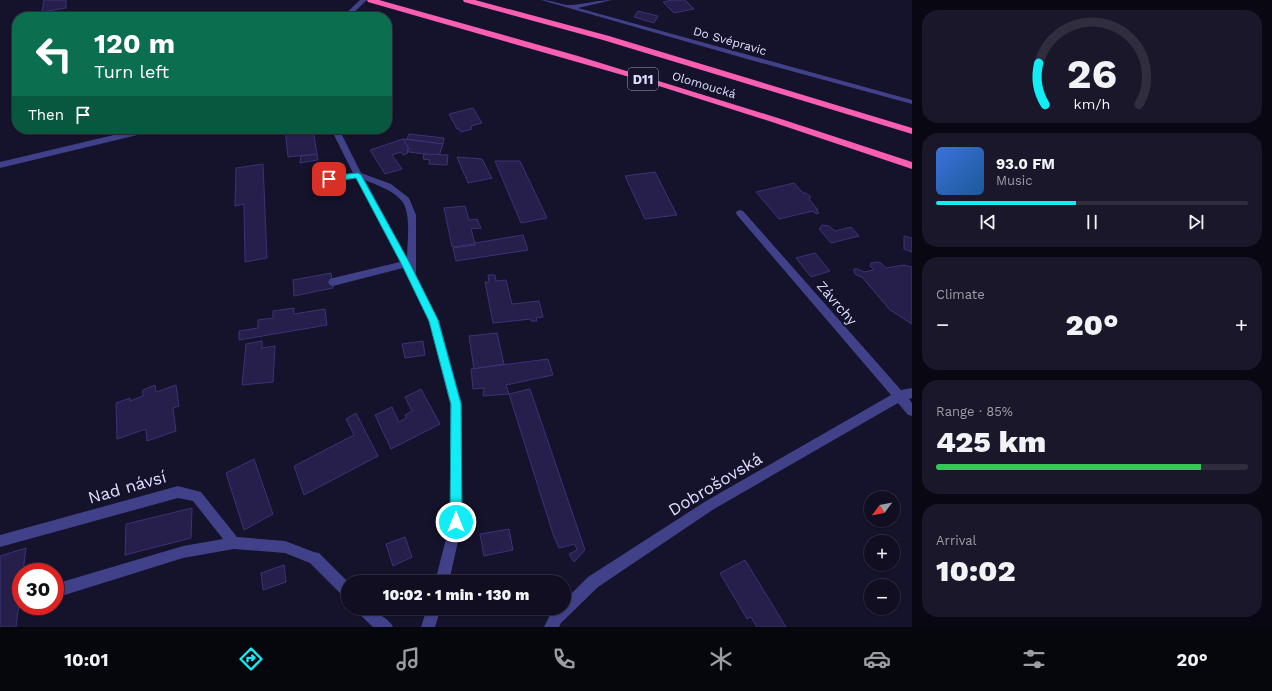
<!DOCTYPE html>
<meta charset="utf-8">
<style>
:root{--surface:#100e20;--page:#191729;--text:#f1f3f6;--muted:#9c9ca5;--line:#302e3e;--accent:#12ecf5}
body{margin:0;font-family:"Work Sans",sans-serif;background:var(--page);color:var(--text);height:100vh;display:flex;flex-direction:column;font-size:15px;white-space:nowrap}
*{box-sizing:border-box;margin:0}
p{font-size:13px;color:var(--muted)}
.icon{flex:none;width:22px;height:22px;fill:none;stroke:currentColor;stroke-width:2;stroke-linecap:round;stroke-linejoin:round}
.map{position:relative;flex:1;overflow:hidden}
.details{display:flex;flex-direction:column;gap:10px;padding:10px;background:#090812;width:360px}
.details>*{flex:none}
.hud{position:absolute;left:12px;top:12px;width:380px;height:122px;border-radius:16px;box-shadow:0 1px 3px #0004,0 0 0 1px var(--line);background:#0b6e4f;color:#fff;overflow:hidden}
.needle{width:26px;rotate:238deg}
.fabs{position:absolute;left:864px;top:491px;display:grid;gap:8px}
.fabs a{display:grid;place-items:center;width:36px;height:36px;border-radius:50%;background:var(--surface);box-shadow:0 1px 3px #0004,0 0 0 1px var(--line);font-size:20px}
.speed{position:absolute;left:12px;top:563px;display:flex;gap:8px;font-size:20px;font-weight:700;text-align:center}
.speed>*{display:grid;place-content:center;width:52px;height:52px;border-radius:50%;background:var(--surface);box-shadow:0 1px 3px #0004,0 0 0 1px var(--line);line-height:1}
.speed .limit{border:6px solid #d22;background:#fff;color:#111}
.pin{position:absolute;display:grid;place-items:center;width:34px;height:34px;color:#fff;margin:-17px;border-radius:8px;box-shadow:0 2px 6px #0006}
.me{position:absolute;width:44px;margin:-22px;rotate:0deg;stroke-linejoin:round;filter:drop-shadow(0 0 3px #0008)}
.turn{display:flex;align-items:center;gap:14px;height:84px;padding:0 16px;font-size:18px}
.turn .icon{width:52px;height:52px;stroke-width:2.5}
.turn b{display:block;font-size:28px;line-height:34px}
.then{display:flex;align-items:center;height:38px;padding:0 16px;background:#0003;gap:8px;font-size:15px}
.big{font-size:30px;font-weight:800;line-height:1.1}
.details .widget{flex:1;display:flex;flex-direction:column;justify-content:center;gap:6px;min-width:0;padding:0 14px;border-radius:16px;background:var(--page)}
.details .dial{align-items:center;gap:0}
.dial svg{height:104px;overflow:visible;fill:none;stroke:var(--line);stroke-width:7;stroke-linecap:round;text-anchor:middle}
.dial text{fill:var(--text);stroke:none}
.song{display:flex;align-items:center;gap:12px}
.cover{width:48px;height:48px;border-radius:6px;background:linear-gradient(135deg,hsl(220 70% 55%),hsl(210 70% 35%))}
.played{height:4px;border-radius:2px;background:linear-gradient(90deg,var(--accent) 45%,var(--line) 45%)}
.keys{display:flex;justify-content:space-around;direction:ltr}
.heat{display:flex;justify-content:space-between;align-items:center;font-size:22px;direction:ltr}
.charge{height:6px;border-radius:3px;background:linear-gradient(90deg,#34c759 85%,var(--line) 0)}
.trip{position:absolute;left:341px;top:575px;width:230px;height:40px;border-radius:20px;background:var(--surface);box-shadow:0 1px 3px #0004,0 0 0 1px var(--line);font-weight:800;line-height:40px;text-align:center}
.menu{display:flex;height:64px;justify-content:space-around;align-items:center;background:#06060d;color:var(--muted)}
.menu .icon{width:28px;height:28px}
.menu .on{color:var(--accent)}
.menu b{font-size:18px;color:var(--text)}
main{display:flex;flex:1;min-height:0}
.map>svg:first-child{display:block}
</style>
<main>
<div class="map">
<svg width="912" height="627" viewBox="0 0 912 627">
<rect width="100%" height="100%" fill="#15122b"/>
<g fill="#261f4b" stroke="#3c3276">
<path d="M 44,0 L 66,0 L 66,8 L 42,12 Z"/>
<path d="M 672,0 L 685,0 L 694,9 L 674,13 L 663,2 Z"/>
<path d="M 638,11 L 658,16 L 654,23 L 634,17 Z"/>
<path d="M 473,108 L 482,123 L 471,126 L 472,129 L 461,132 L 459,129 L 457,129 L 449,114 Z"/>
<path d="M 285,129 L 313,129 L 317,154 L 288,157 Z"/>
<path d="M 409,134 L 444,138 L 443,144 L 407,139 Z"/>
<path d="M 403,139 L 409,149 L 407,150 L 408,153 L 403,155 L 401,152 L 392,155 L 402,169 L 385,174 L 370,150 Z"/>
<path d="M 403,139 L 404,139 L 443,144 L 439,156 L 409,152 L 407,150 L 409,149 Z"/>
<path d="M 317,154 L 318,160 L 300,163 L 301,156 Z"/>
<path d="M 424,154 L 448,155 L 447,165 L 429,164 L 430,160 L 423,159 Z"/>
<path d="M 457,157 L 482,159 L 492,178 L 468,183 Z"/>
<path d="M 495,161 L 520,161 L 547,218 L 521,223 Z"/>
<path d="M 263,164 L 267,258 L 245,262 L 244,204 L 235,206 L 236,168 Z"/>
<path d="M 655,172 L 677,215 L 645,219 L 625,176 Z"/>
<path d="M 794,183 L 803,193 L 806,193 L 811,197 L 809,199 L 818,210 L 816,210 L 819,213 L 816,214 L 813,211 L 779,219 L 756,192 Z"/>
<path d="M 465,206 L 469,220 L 477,219 L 481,228 L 471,229 L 475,244 L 452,247 L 444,208 Z"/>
<path d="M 822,225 L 829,226 L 835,231 L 851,227 L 859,236 L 831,243 L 819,229 Z"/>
<path d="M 523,235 L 528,250 L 456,261 L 453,248 L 475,245 L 475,243 Z"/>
<path d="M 904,236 L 912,238 L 912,252 L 904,249 Z"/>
<path d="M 815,253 L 830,271 L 811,277 L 796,258 Z"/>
<path d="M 878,262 L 882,264 L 886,268 L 904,265 L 912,267 L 912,324 L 890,310 L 862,277 L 856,275 L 854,272 L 854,269 L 858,269 L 864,272 L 874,270 L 870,266 L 871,263 Z"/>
<path d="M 331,273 L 333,288 L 294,296 L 293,280 Z"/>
<path d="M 488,275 L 495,275 L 496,281 L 506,280 L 512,304 L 539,301 L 543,317 L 536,318 L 537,321 L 531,321 L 531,319 L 493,323 L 485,282 L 489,282 Z"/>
<path d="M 294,308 L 294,314 L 325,309 L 327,325 L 239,340 L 239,331 L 258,328 L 258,320 L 273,318 L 273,311 Z"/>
<path d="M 497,333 L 504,364 L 474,369 L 469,336 Z"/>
<path d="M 262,341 L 262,348 L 275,346 L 273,382 L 242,385 L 246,344 Z"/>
<path d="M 423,341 L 425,355 L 405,358 L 402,344 Z"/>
<path d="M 548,359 L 553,375 L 506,385 L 509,394 L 483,396 L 484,388 L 473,389 L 471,369 Z"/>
<path d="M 155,385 L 156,392 L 176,385 L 179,406 L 173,408 L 176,431 L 147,441 L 146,429 L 117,439 L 116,403 L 130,398 L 130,401 L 143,396 L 143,390 Z"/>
<path d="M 421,389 L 440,424 L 391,449 L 375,415 L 392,407 L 399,422 L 406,418 L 405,415 L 412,411 L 405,397 Z"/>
<path d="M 530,389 L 585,550 L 574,562 L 569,554 L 577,550 L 575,544 L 559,548 L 553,534 L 509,394 Z"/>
<path d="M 356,413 L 378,456 L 304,495 L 294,466 L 354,435 L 346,419 Z"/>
<path d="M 254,459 L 273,514 L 244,530 L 226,473 Z"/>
<path d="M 192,508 L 191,538 L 125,555 L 126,524 Z"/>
<path d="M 509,529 L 513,550 L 484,556 L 480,534 Z"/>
<path d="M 405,537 L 412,557 L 393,566 L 386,544 Z"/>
<path d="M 26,548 L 23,572 L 21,572 L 21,587 L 16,627 L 0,627 L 0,556 Z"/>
<path d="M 745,560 L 786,627 L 757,627 L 751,617 L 747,619 L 720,573 Z"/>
<path d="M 284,565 L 286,582 L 263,590 L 261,573 Z"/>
</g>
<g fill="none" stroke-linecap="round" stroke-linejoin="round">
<g fill="#404188" fill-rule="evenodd">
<path d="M 360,0 L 367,0 L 349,17 L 342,17 Z"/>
<path d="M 541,0 C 552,0 563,6 572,5 C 585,4 598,0 612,0 L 578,8 L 912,100 L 912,104 L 747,59 Z"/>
<path d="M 139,129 L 154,129 L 150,132 L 0,168 L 0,162 Z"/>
<path d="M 331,129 L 339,129 L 361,173 L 391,184 L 409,198 L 416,215 L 416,275 L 439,321 L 462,404 L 462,523 L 449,582 L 435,582 L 450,523 L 450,404 L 429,321 L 403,268 L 333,286 L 330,285 L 328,282 L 330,279 L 333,278 L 400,262 L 356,178 L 320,183 L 316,180 L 320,177 L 353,173 ZM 365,180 C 377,185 392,190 401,200 C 412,212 407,243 407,258 Z"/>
<path d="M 740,210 L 743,211 L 901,390 L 912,388 L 912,398 L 909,399 L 912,403 L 912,416 L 908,415 L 898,403 L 714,509 L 598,587 L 561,623 L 559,627 L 544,627 L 551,613 L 556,608 L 564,608 L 564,601 L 588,577 L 706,501 L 891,395 L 737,215 L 736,213 L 737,211 Z"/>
<path d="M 178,486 L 201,492 L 237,537 L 285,541 L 314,552 L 319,553 L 348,582 L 348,598 L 343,596 L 310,563 L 285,553 L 234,549 L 183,558 L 55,598 L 55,584 L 183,546 L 223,539 L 193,501 L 178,498 L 0,547 L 0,535 Z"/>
<path d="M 356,608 L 372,608 C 378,615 390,619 393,627 L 373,627 L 358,613 Z"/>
<path d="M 427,608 L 441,608 L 435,627 L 421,627 Z"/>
</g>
<g fill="#f85eb1" fill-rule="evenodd">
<path d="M 367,0 L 379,0 L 578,56 L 781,119 L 912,162 L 912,169 L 775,123 L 640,80 L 368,2 Z"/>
<path d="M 463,0 L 475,0 L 609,36 L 912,128 L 912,134 L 603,40 L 464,2 Z"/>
</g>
</g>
<path fill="#12ecf5" stroke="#0c999f" d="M 358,173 L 361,175 L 409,262 L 438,320 L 461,404 L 462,522 L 460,527 L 456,528 L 452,527 L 450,522 L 451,404 L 429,321 L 402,265 L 356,178 L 329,182 L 325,179 L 329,176 Z"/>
<g text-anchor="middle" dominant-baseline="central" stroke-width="4" stroke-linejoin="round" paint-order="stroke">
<g font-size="12" fill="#e0defe" stroke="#15122b">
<text transform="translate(730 41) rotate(16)">Do Svépravic</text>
<text transform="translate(704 85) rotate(17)">Olomoucká</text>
</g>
<rect fill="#15122b" stroke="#a3a1bf" stroke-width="1" x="628" y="68" width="30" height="22" rx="3"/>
<g font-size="13" font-weight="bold" fill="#e0defe">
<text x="643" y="79">D11</text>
</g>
<g font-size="14" fill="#e0defe" stroke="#15122b">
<text transform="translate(837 303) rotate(49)">Závrchy</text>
</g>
<g font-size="17" fill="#e0defe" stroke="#15122b">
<text transform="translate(715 484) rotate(-31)">Dobrošovská</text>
<text transform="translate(127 487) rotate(-16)">Nad návsí</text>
</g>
</g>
</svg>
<div class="fabs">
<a><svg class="needle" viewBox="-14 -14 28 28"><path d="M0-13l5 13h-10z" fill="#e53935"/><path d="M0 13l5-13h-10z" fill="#9c9ca5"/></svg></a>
<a>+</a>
<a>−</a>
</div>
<div class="speed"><div class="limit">30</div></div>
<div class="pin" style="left:329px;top:179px;background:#d93025"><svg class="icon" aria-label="arrive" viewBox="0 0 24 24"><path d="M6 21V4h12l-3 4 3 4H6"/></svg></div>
<svg class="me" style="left:456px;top:522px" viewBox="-20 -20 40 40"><circle r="17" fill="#12ecf5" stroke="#fff" stroke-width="3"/><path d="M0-11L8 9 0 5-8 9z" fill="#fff"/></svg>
<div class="trip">10:02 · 1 min · 130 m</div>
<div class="hud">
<div class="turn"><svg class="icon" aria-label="left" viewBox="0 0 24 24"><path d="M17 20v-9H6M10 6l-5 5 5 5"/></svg><div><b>120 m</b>Turn left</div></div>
<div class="then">Then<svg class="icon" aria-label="arrive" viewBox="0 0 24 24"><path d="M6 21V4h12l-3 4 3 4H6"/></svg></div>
</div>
</div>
<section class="details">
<div class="widget dial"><svg viewBox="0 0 100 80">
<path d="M14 69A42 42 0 1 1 86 69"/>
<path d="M14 69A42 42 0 0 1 9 37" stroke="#12ecf5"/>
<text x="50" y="56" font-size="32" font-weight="700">26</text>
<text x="50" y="72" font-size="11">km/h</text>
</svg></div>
<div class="widget">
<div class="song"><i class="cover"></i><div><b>93.0 FM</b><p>Music</p></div></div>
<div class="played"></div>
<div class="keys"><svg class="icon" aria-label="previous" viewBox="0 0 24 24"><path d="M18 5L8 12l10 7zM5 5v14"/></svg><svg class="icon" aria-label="pause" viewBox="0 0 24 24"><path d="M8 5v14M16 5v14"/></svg><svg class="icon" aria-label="next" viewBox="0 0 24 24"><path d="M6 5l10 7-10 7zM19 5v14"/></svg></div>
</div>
<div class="widget"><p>Climate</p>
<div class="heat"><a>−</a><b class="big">20°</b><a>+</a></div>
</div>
<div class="widget"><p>Range · 85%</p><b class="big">425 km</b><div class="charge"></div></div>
<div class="widget"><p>Arrival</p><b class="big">10:02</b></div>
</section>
</main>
<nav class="menu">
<b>10:01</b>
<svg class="icon on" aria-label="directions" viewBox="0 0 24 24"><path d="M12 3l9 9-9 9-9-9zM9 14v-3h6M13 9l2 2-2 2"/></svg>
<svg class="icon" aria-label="music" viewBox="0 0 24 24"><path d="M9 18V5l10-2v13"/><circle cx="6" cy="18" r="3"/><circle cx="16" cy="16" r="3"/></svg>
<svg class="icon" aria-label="phone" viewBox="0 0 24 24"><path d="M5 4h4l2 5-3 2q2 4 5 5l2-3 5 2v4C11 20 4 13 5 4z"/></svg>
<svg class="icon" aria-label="climate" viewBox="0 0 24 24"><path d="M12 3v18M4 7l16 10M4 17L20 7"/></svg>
<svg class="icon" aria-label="car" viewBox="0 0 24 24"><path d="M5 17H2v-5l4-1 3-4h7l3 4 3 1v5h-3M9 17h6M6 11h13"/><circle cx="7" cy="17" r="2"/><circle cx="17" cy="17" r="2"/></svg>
<svg class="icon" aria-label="filters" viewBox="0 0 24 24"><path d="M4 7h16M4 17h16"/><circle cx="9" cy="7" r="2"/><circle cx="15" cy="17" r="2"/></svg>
<b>20°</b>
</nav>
